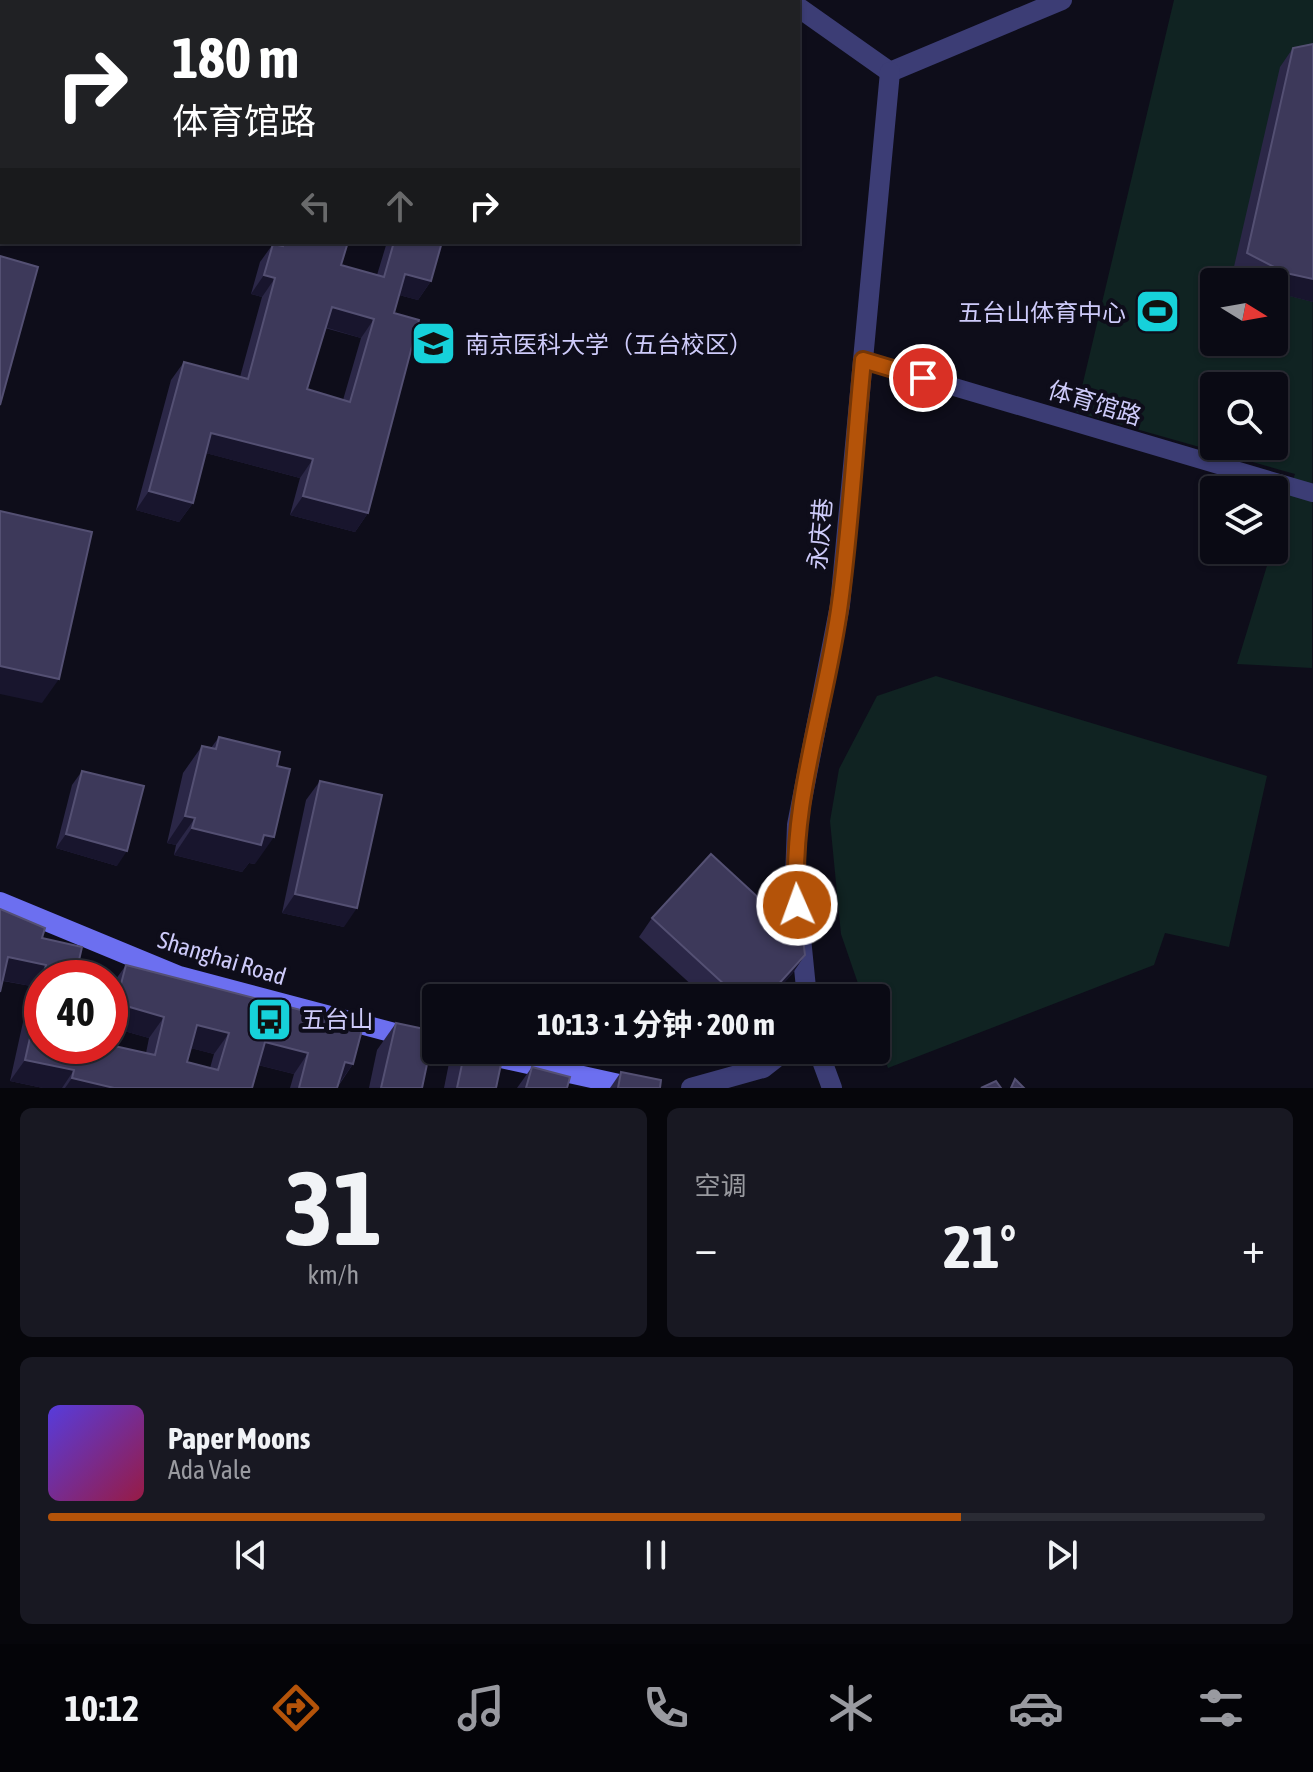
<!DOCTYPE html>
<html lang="zh">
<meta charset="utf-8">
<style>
:root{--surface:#0a0a14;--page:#181822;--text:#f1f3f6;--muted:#999aa0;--line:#2a2b34;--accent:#b45309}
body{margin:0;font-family:"Asap Condensed","Noto Sans SC",sans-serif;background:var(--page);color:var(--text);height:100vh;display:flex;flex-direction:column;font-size:30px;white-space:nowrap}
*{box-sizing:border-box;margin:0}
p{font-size:26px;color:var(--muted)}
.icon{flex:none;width:44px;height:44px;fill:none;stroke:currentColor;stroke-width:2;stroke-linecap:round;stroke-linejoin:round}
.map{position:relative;height:1088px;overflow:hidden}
.drawer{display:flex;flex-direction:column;gap:20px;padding:20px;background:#06060b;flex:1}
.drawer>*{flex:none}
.hud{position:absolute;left:0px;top:0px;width:800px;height:244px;box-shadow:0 2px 6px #0004,0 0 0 2px var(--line);background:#202124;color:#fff;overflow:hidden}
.needle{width:52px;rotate:101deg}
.fabs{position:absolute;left:1200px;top:268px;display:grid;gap:16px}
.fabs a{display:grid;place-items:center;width:88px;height:88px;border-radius:8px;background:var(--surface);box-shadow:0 2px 6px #0004,0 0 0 2px var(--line);font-size:40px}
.speed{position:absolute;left:24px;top:960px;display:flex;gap:16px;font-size:40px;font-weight:700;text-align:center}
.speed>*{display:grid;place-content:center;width:104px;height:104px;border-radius:50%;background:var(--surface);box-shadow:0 2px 6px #0004,0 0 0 2px var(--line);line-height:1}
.speed .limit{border:12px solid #d22;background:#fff;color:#111}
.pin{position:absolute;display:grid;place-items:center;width:68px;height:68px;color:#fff;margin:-34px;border:4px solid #fff;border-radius:50%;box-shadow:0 2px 8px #0007}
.me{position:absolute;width:88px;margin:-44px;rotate:358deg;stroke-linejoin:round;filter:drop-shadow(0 0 6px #0008)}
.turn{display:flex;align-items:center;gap:28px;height:168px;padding:0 40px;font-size:36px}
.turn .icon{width:104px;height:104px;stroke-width:2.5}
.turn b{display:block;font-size:56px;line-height:68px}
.lanes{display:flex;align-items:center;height:76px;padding:0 40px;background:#0003;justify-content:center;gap:40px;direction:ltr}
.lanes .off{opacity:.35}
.big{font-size:60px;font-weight:700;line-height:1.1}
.drawer .tile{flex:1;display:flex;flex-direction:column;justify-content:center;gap:12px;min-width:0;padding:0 28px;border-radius:12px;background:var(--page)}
.drawer .dial{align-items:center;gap:0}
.dial b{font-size:104px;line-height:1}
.song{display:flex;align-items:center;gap:24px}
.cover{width:96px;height:96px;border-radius:12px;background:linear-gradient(135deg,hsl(250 70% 55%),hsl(340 70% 35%))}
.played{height:8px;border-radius:4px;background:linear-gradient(90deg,var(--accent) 75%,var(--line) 75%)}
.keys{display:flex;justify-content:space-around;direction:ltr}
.heat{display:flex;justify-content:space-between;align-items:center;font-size:44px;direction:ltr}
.drawer .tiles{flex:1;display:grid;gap:20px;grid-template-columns:1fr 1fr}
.tile:last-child{grid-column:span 2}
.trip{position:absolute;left:422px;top:984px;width:468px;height:80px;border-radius:8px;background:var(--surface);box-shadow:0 2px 6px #0004,0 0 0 2px var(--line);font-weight:700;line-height:80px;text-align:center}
.tab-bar{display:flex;height:128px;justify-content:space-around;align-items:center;background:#040408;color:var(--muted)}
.tab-bar .icon{width:56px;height:56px}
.tab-bar .current{color:var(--accent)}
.tab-bar b{font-size:36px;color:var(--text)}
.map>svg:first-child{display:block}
</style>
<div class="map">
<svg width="1313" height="1088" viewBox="0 0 1313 1088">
<rect width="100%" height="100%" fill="#0e0d1a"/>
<g fill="#102322" fill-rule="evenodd">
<path d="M 1174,0 L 1313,0 L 1312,668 L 1237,664 L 1295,474 L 1076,412 ZM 1214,282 L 1274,282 L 1274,342 L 1214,342 ZM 1214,386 L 1274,386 L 1274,446 L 1214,446 Z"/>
<path d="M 936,676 L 1267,776 L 1229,947 L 1165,933 L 1154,965 L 888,1068 L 876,1035 L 876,998 L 863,998 L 841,934 L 830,821 L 839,769 L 877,696 Z"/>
</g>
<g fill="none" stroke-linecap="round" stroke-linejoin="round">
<path stroke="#3c3d75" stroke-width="18" d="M 863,360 L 1313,493"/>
<g stroke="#3c3d75" stroke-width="20">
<path d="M 798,7 L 890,72"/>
<path d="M 890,72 L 1062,0"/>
<path d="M 807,998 L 795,878 L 797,825 L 840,605 L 890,72"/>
<path d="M 818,1050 L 832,1088"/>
<path d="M 691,1088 L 763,1068 L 786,1050"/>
</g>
<g stroke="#6c6ff0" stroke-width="20">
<path d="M 0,902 L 179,976 L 436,1044"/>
<path d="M 465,1050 L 637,1088"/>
</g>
</g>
<g fill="#2b2747" fill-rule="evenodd">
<path d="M 1293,48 L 1313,302 L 1274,292 L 1274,282 L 1254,282 L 1233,271 L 1280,67 Z"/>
<path d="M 276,242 L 348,242 L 341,265 L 377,275 L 387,242 L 442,242 L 431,281 L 418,300 L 399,295 L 394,313 L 368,513 L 355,532 L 290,515 L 300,478 L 206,453 L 193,503 L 179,522 L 136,510 L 171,380 L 184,362 L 240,377 L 262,297 L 251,294 L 260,262 L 273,244 L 275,244 ZM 325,328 L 361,338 L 343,400 L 307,389 Z"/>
<path d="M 219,737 L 255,864 L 249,863 L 242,872 L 174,855 L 176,845 L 167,843 L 183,773 L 202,746 L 211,748 Z"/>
<path d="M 82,771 L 117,866 L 56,848 L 72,785 Z"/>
<path d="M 320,781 L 344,927 L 282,913 L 306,800 Z"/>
<path d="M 0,909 L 42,938 L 75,978 L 42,978 L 42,1046 L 146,1053 L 149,1038 L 110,1027 L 111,986 L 126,965 L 353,1064 L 337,1088 L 290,1088 L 294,1074 L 258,1065 L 252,1088 L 43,1088 L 10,1081 L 31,986 L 3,981 ZM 191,1048 L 214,1054 L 210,1068 L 187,1062 Z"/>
<path d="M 652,918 L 805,955 L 792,974 L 770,998 L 706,998 L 639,937 Z"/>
<path d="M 396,1023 L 422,1088 L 369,1088 L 377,1050 Z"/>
<path d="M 458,1050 L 504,1050 L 496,1088 L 444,1088 L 449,1063 Z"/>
<path d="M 532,1067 L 567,1088 L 517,1088 Z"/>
<path d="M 621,1072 L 660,1088 L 610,1088 Z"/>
</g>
<g fill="#18152d">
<path d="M 1286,273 L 1313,279 L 1313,302 L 1274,292 L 1274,289 Z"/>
<path d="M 405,274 L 431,281 L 418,300 L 391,293 Z"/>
<path d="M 264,275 L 275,278 L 262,297 L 251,294 Z"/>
<path d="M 332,307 L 374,319 L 361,338 L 318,325 Z"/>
<path d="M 211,433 L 313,459 L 300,478 L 198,451 Z"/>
<path d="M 149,491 L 193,503 L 179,522 L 136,510 Z"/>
<path d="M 303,496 L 368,513 L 355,532 L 290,515 Z"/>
<path d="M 0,666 L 59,679 L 42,703 L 0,694 Z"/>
<path d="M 185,816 L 195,818 L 176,845 L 167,843 Z"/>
<path d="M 192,828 L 264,835 L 274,837 L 255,864 L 249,863 L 242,872 L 174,855 Z"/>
<path d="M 66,834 L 127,851 L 117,866 L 56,848 Z"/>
<path d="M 295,894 L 357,908 L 344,927 L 282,913 Z"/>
<path d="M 805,955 L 792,974 L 770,998 L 766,998 Z"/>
<path d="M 8,957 L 46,965 L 31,986 L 0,980 Z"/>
<path d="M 116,1003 L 164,1017 L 149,1038 L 110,1027 L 110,1012 Z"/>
<path d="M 197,1025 L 229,1033 L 214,1054 L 182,1046 Z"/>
<path d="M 265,1042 L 308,1053 L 294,1074 L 250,1063 Z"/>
<path d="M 25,1060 L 74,1070 L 62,1088 L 43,1088 L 10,1081 Z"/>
<path d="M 345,1062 L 353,1064 L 338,1085 Z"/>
<path d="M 72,1078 L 114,1088 L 65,1088 Z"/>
</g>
<g fill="#3d395a" stroke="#545073" stroke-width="2" fill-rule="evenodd">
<path d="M 99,0 L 151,0 L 157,2 L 99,2 Z"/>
<path d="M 279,0 L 317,0 L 325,2 L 278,2 Z"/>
<path d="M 1313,44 L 1313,279 L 1286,273 L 1247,253 L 1293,48 Z"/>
<path d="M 284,242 L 348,242 L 341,265 L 384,277 L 394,242 L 442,242 L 431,281 L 405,274 L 394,313 L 419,320 L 368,513 L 303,496 L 313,459 L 211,433 L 193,503 L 149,491 L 184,362 L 248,379 L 275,278 L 264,275 L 273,244 L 283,246 ZM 332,307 L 374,319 L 350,402 L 307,389 Z"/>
<path d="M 0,256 L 38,267 L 0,405 Z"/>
<path d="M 0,511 L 92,532 L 59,679 L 0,666 Z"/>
<path d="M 219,737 L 280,752 L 277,766 L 290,769 L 274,837 L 264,835 L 261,845 L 192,828 L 195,818 L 185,816 L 202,746 L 216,749 Z"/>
<path d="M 82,771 L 144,786 L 127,851 L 66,834 Z"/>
<path d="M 320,781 L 382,795 L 357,908 L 295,894 Z"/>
<path d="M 711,854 L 803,939 L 805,955 L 766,998 L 739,998 L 652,918 Z"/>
<path d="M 0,909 L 45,928 L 42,938 L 82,947 L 75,978 L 43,978 L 46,965 L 8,957 L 0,992 Z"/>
<path d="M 126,965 L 363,1026 L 353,1064 L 345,1062 L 337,1088 L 299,1088 L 308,1053 L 265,1042 L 252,1088 L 114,1088 L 72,1078 L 74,1070 L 25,1060 L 42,985 L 42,1046 L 110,1046 L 110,1045 L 155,1055 L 164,1017 L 116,1003 ZM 197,1025 L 229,1033 L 218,1070 L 187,1062 Z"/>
<path d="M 396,1023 L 434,1031 L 422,1088 L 381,1088 Z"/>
<path d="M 465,1050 L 504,1050 L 496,1088 L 457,1088 Z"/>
<path d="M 532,1067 L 570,1077 L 567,1088 L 526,1088 Z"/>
<path d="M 621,1072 L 661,1080 L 660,1088 L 618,1088 Z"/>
<path d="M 1015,1079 L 1024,1088 L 1011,1088 Z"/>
<path d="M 996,1081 L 1001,1088 L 981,1088 Z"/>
</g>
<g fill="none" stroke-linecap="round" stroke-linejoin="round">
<defs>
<path id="route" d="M 797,905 C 789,802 827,704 840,603 C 851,523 855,441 863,360 L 923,378"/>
</defs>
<use href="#route" stroke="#753606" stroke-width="20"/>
<use href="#route" stroke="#b45309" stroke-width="14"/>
</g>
<defs>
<symbol id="stadium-square" viewBox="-11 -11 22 22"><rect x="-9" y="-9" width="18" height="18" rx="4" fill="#16d1da" stroke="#0e0d1a"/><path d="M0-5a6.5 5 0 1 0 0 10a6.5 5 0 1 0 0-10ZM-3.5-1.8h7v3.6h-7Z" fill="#111"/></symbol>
<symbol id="university-square" viewBox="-11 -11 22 22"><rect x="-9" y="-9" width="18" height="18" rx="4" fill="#16d1da" stroke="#0e0d1a"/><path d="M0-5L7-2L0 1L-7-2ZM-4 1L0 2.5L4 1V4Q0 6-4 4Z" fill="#111"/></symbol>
<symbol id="bus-square" viewBox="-11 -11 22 22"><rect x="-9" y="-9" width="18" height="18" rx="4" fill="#16d1da" stroke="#0e0d1a"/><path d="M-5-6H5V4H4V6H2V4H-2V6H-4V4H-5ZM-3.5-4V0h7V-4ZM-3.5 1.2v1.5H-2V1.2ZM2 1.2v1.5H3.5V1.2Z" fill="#111"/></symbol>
</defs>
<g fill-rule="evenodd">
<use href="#stadium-square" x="1132" y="286" width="51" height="51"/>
<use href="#university-square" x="408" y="318" width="51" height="51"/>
<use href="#bus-square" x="244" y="994" width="51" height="51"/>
</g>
<g text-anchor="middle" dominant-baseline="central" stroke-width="8" stroke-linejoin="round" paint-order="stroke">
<g font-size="24" fill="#cecbfa" stroke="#0e0d1a" text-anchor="start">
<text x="1126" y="312" text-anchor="end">五台山体育中心</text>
<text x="465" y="344">南京医科大学（五台校区）</text>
<text x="301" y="1019">五台山</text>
</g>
<g font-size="24" fill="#cecbfa" stroke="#0e0d1a">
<text transform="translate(1095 403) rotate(17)">体育馆路</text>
<text transform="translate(820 534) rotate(-85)">永庆巷</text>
<text transform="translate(222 958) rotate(17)">Shanghai Road</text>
</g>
</g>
</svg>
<div class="fabs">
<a><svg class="needle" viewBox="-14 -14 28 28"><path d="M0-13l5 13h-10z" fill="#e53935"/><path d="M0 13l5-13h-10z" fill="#999aa0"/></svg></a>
<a><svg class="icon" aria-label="search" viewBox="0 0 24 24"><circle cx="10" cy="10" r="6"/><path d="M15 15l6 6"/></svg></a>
<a><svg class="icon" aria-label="layers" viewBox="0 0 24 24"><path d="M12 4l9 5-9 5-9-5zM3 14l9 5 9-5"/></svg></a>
</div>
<div class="speed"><div class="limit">40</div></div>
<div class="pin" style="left:923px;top:378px;background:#d93025"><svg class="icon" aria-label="arrive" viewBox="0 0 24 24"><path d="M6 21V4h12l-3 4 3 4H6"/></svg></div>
<svg class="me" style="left:797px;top:905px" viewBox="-20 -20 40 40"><circle r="17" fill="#b45309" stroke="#fff" stroke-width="3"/><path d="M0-11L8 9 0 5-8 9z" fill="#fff"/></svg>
<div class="trip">10:13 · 1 分钟 · 200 m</div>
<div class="hud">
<div class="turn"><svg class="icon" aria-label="right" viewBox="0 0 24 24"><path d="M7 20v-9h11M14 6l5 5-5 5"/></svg><div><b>180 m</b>体育馆路</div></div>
<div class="lanes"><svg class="icon off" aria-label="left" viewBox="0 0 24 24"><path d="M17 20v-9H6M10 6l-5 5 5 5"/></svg><svg class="icon off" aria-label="ahead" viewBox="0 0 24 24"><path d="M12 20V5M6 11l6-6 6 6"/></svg><svg class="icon" aria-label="right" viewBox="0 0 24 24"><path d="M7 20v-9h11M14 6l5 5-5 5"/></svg></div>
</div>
</div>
<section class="drawer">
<div class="tiles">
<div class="tile dial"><b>31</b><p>km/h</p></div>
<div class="tile"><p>空调</p>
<div class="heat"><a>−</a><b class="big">21°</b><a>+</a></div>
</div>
<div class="tile">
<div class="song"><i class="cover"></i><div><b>Paper Moons</b><p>Ada Vale</p></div></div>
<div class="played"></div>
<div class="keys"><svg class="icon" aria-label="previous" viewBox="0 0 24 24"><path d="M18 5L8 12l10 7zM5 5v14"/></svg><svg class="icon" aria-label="pause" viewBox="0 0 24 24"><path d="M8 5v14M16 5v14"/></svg><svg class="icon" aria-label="next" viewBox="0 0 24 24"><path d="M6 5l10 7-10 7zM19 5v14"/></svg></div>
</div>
</div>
</section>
<nav class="tab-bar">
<b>10:12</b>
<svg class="icon current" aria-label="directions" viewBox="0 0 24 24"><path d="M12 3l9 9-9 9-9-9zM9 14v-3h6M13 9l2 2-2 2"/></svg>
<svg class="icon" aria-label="music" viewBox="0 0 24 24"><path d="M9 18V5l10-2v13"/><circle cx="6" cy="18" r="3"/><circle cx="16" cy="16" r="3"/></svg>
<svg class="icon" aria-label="phone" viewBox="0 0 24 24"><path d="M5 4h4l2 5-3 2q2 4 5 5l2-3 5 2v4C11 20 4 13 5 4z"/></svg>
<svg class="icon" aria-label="climate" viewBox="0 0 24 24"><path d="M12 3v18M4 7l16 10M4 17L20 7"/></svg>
<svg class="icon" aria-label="car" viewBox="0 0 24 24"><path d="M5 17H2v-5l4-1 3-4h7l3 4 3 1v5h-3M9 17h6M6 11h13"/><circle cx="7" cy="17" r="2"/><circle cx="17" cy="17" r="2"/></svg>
<svg class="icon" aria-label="filters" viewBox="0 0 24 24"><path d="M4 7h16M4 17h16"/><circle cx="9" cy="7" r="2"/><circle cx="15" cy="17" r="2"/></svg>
</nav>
